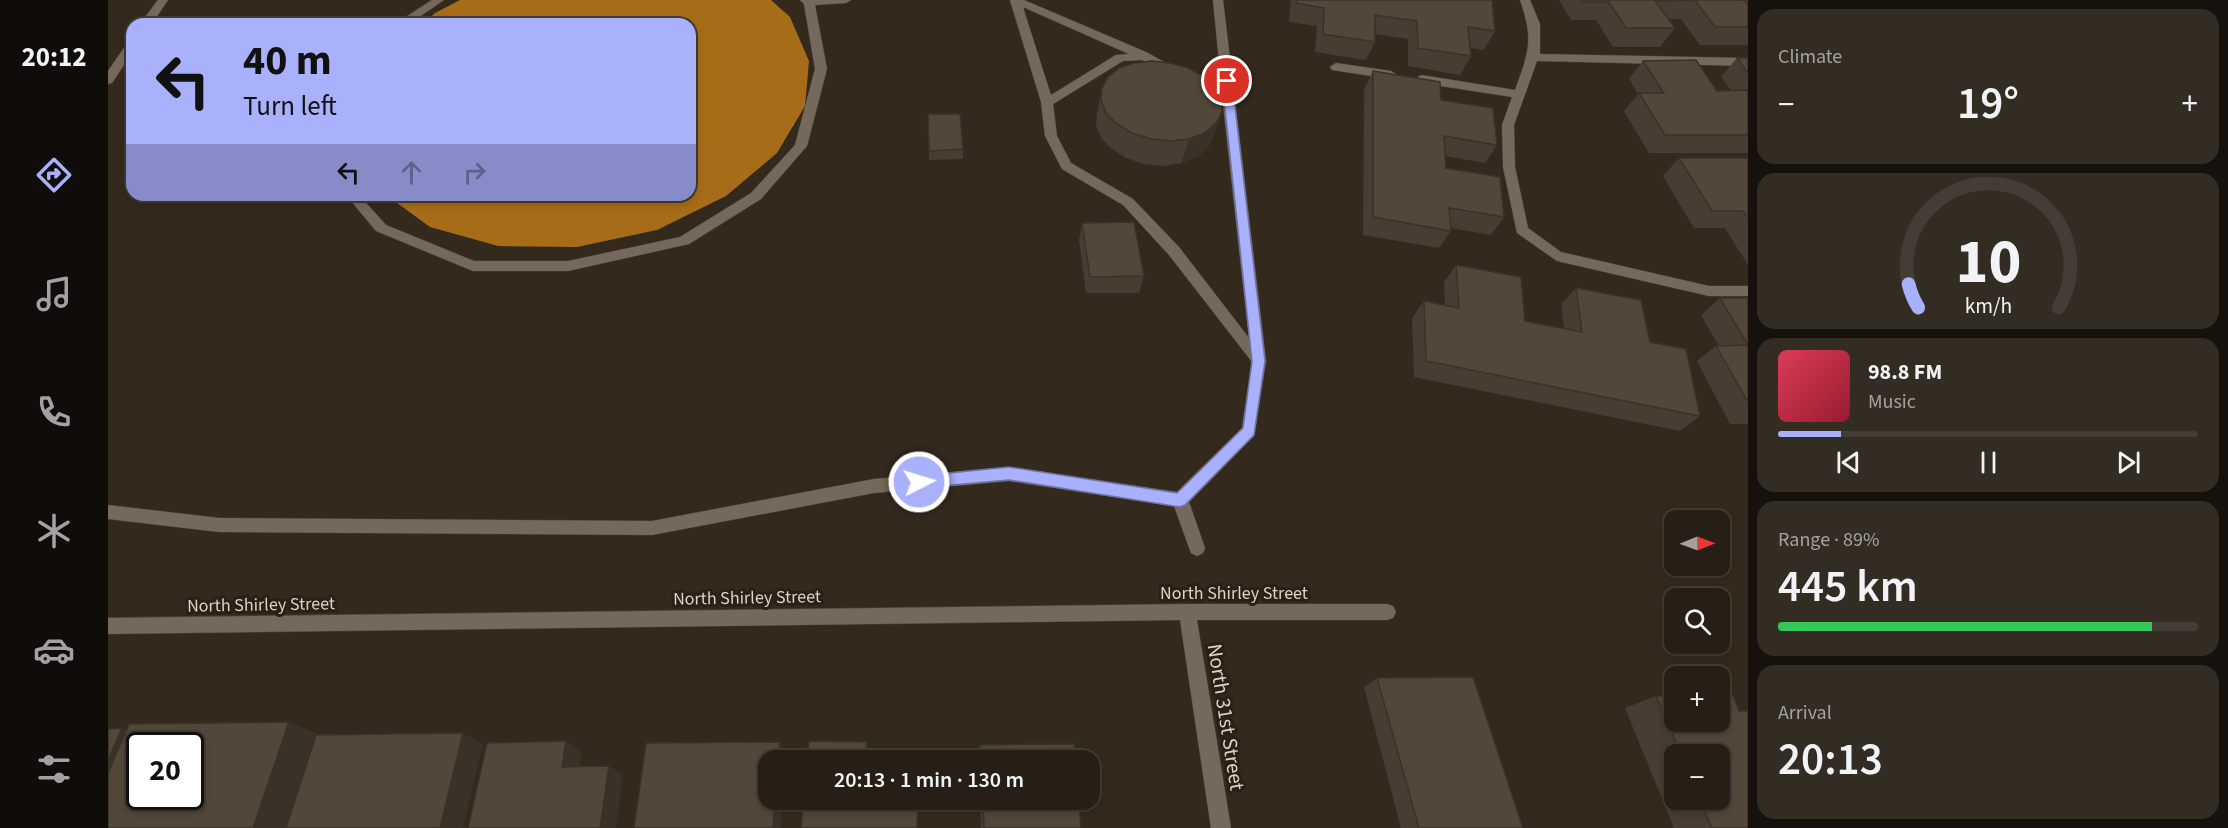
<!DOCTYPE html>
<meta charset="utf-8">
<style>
:root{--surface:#271f16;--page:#332c23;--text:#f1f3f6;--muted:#a4a2a1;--line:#433d35;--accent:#a9b0fc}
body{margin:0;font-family:"Source Sans 3",sans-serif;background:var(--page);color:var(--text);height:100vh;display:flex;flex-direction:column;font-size:22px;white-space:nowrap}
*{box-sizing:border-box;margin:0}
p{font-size:20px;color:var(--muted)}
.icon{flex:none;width:33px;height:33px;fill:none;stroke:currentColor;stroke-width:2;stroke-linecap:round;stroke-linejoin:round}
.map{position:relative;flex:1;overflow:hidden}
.side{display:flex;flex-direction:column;gap:9px;padding:9px;background:#15110c;width:480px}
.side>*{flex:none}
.top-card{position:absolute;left:18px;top:18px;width:570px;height:183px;border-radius:18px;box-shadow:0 3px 9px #0003,0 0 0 2px var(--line);background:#a9b0fc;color:#111;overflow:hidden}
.needle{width:39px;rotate:89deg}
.fabs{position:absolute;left:1556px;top:510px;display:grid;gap:12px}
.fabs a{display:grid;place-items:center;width:66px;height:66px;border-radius:12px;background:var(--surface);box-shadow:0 3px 9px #0003,0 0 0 2px var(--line);font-size:30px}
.speed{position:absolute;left:18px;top:732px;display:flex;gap:12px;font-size:30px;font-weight:700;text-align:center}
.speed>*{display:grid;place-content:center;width:78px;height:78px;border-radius:50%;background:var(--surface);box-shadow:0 3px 9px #0003,0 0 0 2px var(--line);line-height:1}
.speed .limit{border:3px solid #111;border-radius:9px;background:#fff;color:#111}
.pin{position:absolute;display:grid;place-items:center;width:51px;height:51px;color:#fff;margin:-26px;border:3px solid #fff;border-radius:50%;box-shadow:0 2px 6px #0007}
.me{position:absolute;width:66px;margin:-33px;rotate:85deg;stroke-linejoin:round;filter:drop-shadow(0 0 4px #0008)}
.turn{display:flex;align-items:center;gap:21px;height:126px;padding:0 18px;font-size:27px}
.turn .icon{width:78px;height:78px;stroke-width:2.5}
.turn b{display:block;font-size:42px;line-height:51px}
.lanes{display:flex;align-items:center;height:57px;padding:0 18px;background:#0003;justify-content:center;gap:30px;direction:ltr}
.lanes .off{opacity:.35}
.big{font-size:45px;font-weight:600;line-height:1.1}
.side .card{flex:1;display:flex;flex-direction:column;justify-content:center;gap:9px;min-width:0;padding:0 21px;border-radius:18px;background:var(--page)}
.side .dial{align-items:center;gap:0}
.dial svg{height:156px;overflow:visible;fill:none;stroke:var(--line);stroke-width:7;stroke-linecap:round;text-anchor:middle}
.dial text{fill:var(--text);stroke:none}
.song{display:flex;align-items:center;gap:18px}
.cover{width:72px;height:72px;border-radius:9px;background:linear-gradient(135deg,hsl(350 70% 55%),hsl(350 70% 35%))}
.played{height:6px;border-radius:3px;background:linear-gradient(90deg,var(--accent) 15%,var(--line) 15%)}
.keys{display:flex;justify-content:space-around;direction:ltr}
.heat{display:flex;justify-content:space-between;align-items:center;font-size:33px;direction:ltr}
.charge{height:9px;border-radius:4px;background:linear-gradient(90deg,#34c759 89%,var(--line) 0)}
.trip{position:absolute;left:650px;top:750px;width:342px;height:60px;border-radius:18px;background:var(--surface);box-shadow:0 3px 9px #0003,0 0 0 2px var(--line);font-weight:600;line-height:60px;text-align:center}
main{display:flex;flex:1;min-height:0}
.tab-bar{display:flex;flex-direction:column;width:108px;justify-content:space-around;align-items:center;background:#100c09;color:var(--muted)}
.tab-bar .icon{width:42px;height:42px}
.tab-bar .active{color:var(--accent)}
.tab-bar b{font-size:27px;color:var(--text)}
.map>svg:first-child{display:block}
</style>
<main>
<nav class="tab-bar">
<b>20:12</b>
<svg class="icon active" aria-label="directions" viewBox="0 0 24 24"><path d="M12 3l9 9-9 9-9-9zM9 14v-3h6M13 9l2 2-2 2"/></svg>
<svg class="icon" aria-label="music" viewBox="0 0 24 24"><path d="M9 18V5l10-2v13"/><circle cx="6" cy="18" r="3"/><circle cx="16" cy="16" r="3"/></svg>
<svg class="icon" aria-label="phone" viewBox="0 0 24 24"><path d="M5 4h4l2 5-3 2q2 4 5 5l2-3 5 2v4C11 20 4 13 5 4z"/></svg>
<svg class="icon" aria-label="climate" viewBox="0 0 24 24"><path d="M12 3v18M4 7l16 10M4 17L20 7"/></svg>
<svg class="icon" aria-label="car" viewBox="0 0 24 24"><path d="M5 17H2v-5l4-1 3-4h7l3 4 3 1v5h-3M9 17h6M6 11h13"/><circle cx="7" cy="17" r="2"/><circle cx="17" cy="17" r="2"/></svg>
<svg class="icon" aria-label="filters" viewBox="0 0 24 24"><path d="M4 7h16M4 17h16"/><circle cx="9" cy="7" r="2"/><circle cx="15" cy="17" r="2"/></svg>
</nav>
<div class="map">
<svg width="1640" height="828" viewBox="0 0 1640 828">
<rect width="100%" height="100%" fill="#34291d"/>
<path fill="#a66c18" d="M 352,0 L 663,0 L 682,17 L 701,61 L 697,106 L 669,153 L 618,196 L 549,230 L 469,247 L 390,246 L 322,227 L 278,195 L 582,195 L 582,24 L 315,24 L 327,13 Z"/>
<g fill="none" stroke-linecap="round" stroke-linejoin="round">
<defs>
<g id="minor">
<path d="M 50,0 L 60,0 L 44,24 L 32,24 Z"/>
<path d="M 324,0 L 336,0 L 301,24 L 287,24 Z"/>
<path d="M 692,0 L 743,0 L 738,3 L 707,5 L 719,69 L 699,146 L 653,199 L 581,244 L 460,271 L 365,271 L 268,231 L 238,195 L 251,195 L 278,225 L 366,261 L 460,261 L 572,237 L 643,193 L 687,145 L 707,69 L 696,4 Z"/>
<path d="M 902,0 L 916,0 L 1038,52 L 1067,68 L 1069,71 L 1063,75 L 1034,60 L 1015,61 L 945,104 L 949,136 L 963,163 L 1025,199 L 1071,247 L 1141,338 L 1115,104 L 1089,87 L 1095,83 L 1114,93 L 1105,0 L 1115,0 L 1158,361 L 1146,436 L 1081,502 L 1097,548 L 1095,553 L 1089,556 L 1083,553 L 1066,506 L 901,481 L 766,493 L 544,535 L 111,532 L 0,519 L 0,505 L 111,518 L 544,521 L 766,479 L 901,467 L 1069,492 L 1134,428 L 1144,362 L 1061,255 L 1015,205 L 954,169 L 937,136 L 933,102 ZM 915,7 L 1021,54 L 1008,55 L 943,95 Z"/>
<path d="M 1412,0 L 1422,0 L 1432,24 L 1432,54 L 1640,58 L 1640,66 L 1429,61 L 1406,125 L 1407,167 L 1420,228 L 1453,252 L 1601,286 L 1640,286 L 1640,296 L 1601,296 L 1449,261 L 1409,233 L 1395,167 L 1394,125 L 1404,97 L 1313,83 L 1307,79 L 1313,75 L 1407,90 C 1421,51 1426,40 1412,0 Z"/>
<path d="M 24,41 L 24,53 L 4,83 L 0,84 L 0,71 L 20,42 Z"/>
<path d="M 1228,63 L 1283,71 L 1289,75 L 1283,79 L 1224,70 L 1222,67 Z"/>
<path d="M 1079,604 L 1279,604 L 1285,606 L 1288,612 L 1285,618 L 1279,620 L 1089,620 L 1123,828 L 1103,828 L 1072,620 L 0,634 L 0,618 Z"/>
</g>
</defs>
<use href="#minor" stroke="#4d443a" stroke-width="1"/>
<use href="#minor" fill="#75695b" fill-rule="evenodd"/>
</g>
<g fill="#473d32" fill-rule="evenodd">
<path d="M 1183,0 L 1384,0 L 1387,31 L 1376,50 L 1362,48 L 1363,56 L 1352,75 L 1300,66 L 1300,39 L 1267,34 L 1267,42 L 1258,60 L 1207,52 L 1209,26 L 1181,22 Z"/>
<path d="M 1451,0 L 1640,0 L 1640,45 L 1592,45 L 1573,19 L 1560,19 L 1567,28 L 1552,47 L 1505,47 L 1488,20 L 1463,20 Z"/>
<path d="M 1629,58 L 1640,58 L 1640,153 L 1541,153 L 1516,111 L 1530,94 L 1521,79 L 1535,61 L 1609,91 L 1623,90 L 1613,77 Z"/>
<path d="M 1265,71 L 1333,100 L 1389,145 L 1377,163 L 1338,156 L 1338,168 L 1396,217 L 1383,235 L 1342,228 L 1343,231 L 1331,248 L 1255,235 L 1256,89 Z"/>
<path d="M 994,88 L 1114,112 L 1105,136 L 1100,148 L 1089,157 L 1073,163 L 1056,166 L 1036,164 L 1018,158 L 1004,149 L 993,138 L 988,125 L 989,113 Z"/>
<path d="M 820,114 L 855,149 L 855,159 L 821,160 Z"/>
<path d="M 1571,158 L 1640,158 L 1640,265 L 1617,228 L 1586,228 L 1555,176 Z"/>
<path d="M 974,223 L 1036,276 L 1031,293 L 978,293 L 971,240 Z"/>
<path d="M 1348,265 L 1417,321 L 1456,328 L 1453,304 L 1468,288 L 1542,342 L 1592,416 L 1572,431 L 1306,377 L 1304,318 L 1316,301 L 1337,305 L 1336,282 Z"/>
<path d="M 1612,298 L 1640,298 L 1640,424 L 1622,424 L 1589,361 L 1608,346 L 1611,346 L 1593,315 Z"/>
<path d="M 1269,678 L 1415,828 L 1293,828 L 1256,687 Z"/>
<path d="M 1548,696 L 1631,711 L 1640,828 L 1566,828 L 1517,708 ZM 1566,754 L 1611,754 L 1611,800 L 1566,800 Z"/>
<path d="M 872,745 L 967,760 L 870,760 L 870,756 Z"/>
<path d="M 872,800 L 971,800 L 973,828 L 873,828 Z"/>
</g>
<g fill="#3a3229">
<path d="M 1114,112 L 1105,136 L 1100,148 L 1089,157 L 1073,163 L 1081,139 Z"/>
<path d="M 181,722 L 208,733 L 178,828 L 145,828 Z"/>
<path d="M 14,728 L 39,737 L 0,828 L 0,760 Z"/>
<path d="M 355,733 L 375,744 L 355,828 L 332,828 Z"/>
<path d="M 458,741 L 474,751 L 470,776 L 454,767 Z"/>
<path d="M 672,742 L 678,752 L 678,760 L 670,760 Z"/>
<path d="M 759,742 L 760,749 L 759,760 L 756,760 Z"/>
<path d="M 501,766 L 515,775 L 508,828 L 492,828 Z"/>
<path d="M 667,800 L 675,800 L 673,828 L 665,828 Z"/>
</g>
<g fill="#53473a" stroke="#3a3229" stroke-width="1.5" fill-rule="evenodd">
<path d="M 1189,0 L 1384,0 L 1387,31 L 1360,27 L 1363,56 L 1310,48 L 1309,21 L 1267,15 L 1267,42 L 1215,34 L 1216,8 L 1188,3 Z"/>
<path d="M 1474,0 L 1636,0 L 1640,5 L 1640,27 L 1607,27 L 1587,0 L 1547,1 L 1567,28 L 1518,28 L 1501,2 L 1475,2 Z"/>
<path d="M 1629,58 L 1640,58 L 1640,73 Z"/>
<path d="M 1588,60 L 1609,91 L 1640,90 L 1640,135 L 1557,135 L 1531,93 L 1556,93 L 1535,61 Z"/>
<path d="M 1044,61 L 1062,63 L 1080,68 L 1095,76 L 1107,87 L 1113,99 L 1114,112 L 1108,123 L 1097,133 L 1081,139 L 1063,141 L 1043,139 L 1024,133 L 1009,124 L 998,113 L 993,100 L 994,88 L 1000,77 L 1011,68 L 1026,63 Z"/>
<path d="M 1265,71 L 1332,82 L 1333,100 L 1385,108 L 1389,145 L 1336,136 L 1338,168 L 1392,177 L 1396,217 L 1341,208 L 1343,231 L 1265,217 Z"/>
<path d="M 820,114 L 852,114 L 855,149 L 821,151 Z"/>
<path d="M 1571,158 L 1640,158 L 1640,218 L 1635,211 L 1604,211 Z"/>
<path d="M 1026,222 L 1036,276 L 982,277 L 974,223 Z"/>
<path d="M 1348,265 L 1413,277 L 1417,321 L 1474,332 L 1468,288 L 1533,300 L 1542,342 L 1578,349 L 1592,416 L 1318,361 L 1316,301 L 1351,308 Z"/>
<path d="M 1612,298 L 1640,298 L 1640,345 Z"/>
<path d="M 1640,345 L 1640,402 L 1608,346 Z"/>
<path d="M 1365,677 L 1415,828 L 1311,828 L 1269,678 Z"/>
<path d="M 1611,695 L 1625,695 L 1631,711 L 1640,711 L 1640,828 L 1604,828 L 1592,800 L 1611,800 L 1611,754 L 1573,754 L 1548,696 L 1566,696 L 1566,722 L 1611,722 Z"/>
<path d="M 181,722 L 145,828 L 0,828 L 0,773 L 21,724 ZM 32,746 L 82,746 L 82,796 L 32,796 Z"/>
<path d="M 14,728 L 0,760 L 0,729 Z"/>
<path d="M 355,733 L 332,828 L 178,828 L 208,735 Z"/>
<path d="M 458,741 L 454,767 L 501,766 L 492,828 L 360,828 L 379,743 Z"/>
<path d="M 701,741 L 759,742 L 756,760 L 699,760 Z"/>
<path d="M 672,742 L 670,760 L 660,760 L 660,800 L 667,800 L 665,828 L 526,828 L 538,743 Z"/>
<path d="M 966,744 L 967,760 L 873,760 L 872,745 Z"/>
<path d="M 696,800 L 810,800 L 809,828 L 693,828 Z"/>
<path d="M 875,800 L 971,800 L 973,828 L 876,828 Z"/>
</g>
<path fill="#a9b0fc" stroke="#6e72a4" stroke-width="1.5" d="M 1119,78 L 1124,81 L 1157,361 L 1146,435 L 1077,505 L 1072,507 L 901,480 L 811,488 L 806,487 L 804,482 L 806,478 L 811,476 L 901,467 L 1069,493 L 1135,428 L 1144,361 L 1114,81 Z"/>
<g text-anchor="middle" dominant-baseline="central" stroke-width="6" stroke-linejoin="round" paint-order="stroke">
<g font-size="18" fill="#dad2cb" stroke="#2a2014">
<text x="1126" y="593">North Shirley Street</text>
<text transform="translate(639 598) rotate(-1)">North Shirley Street</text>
<text transform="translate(153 605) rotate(-1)">North Shirley Street</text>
</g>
<g font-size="21" fill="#dad2cb" stroke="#2a2014">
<text transform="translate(1118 717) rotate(81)">North 31st Street</text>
</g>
</g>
</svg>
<div class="fabs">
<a><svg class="needle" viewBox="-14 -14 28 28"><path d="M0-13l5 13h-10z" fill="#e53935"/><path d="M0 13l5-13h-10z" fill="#a4a2a1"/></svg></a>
<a><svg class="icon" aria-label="search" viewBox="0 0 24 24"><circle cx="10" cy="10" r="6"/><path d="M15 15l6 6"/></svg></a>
<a>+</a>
<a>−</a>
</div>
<div class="speed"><div class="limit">20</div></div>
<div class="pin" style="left:1119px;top:81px;background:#d93025"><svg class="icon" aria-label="arrive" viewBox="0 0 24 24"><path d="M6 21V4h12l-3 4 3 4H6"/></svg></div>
<svg class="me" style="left:811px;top:482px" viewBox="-20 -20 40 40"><circle r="17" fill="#a9b0fc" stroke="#fff" stroke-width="3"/><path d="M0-11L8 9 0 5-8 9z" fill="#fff"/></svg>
<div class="trip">20:13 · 1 min · 130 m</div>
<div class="top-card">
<div class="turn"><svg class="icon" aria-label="left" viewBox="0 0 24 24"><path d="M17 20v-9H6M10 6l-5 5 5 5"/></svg><div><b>40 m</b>Turn left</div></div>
<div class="lanes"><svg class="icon" aria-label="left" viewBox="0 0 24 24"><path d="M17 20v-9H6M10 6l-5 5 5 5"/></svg><svg class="icon off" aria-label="ahead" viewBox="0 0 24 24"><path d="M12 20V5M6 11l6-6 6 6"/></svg><svg class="icon off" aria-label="right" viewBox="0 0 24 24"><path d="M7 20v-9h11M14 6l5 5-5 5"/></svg></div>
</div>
</div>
<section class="side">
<div class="card"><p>Climate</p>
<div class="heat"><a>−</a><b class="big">19°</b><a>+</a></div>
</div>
<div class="card dial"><svg viewBox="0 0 100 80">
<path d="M14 69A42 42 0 1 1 86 69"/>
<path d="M14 69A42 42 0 0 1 9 57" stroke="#a9b0fc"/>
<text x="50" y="56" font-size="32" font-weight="700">10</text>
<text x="50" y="72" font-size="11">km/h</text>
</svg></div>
<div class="card">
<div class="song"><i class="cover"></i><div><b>98.8 FM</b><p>Music</p></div></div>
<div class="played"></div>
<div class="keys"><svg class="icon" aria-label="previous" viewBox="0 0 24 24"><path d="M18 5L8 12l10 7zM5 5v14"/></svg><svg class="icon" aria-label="pause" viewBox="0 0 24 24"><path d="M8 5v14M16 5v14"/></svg><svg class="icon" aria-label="next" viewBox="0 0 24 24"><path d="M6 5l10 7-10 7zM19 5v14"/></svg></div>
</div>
<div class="card"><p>Range · 89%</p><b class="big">445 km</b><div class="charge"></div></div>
<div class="card"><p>Arrival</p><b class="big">20:13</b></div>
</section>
</main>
